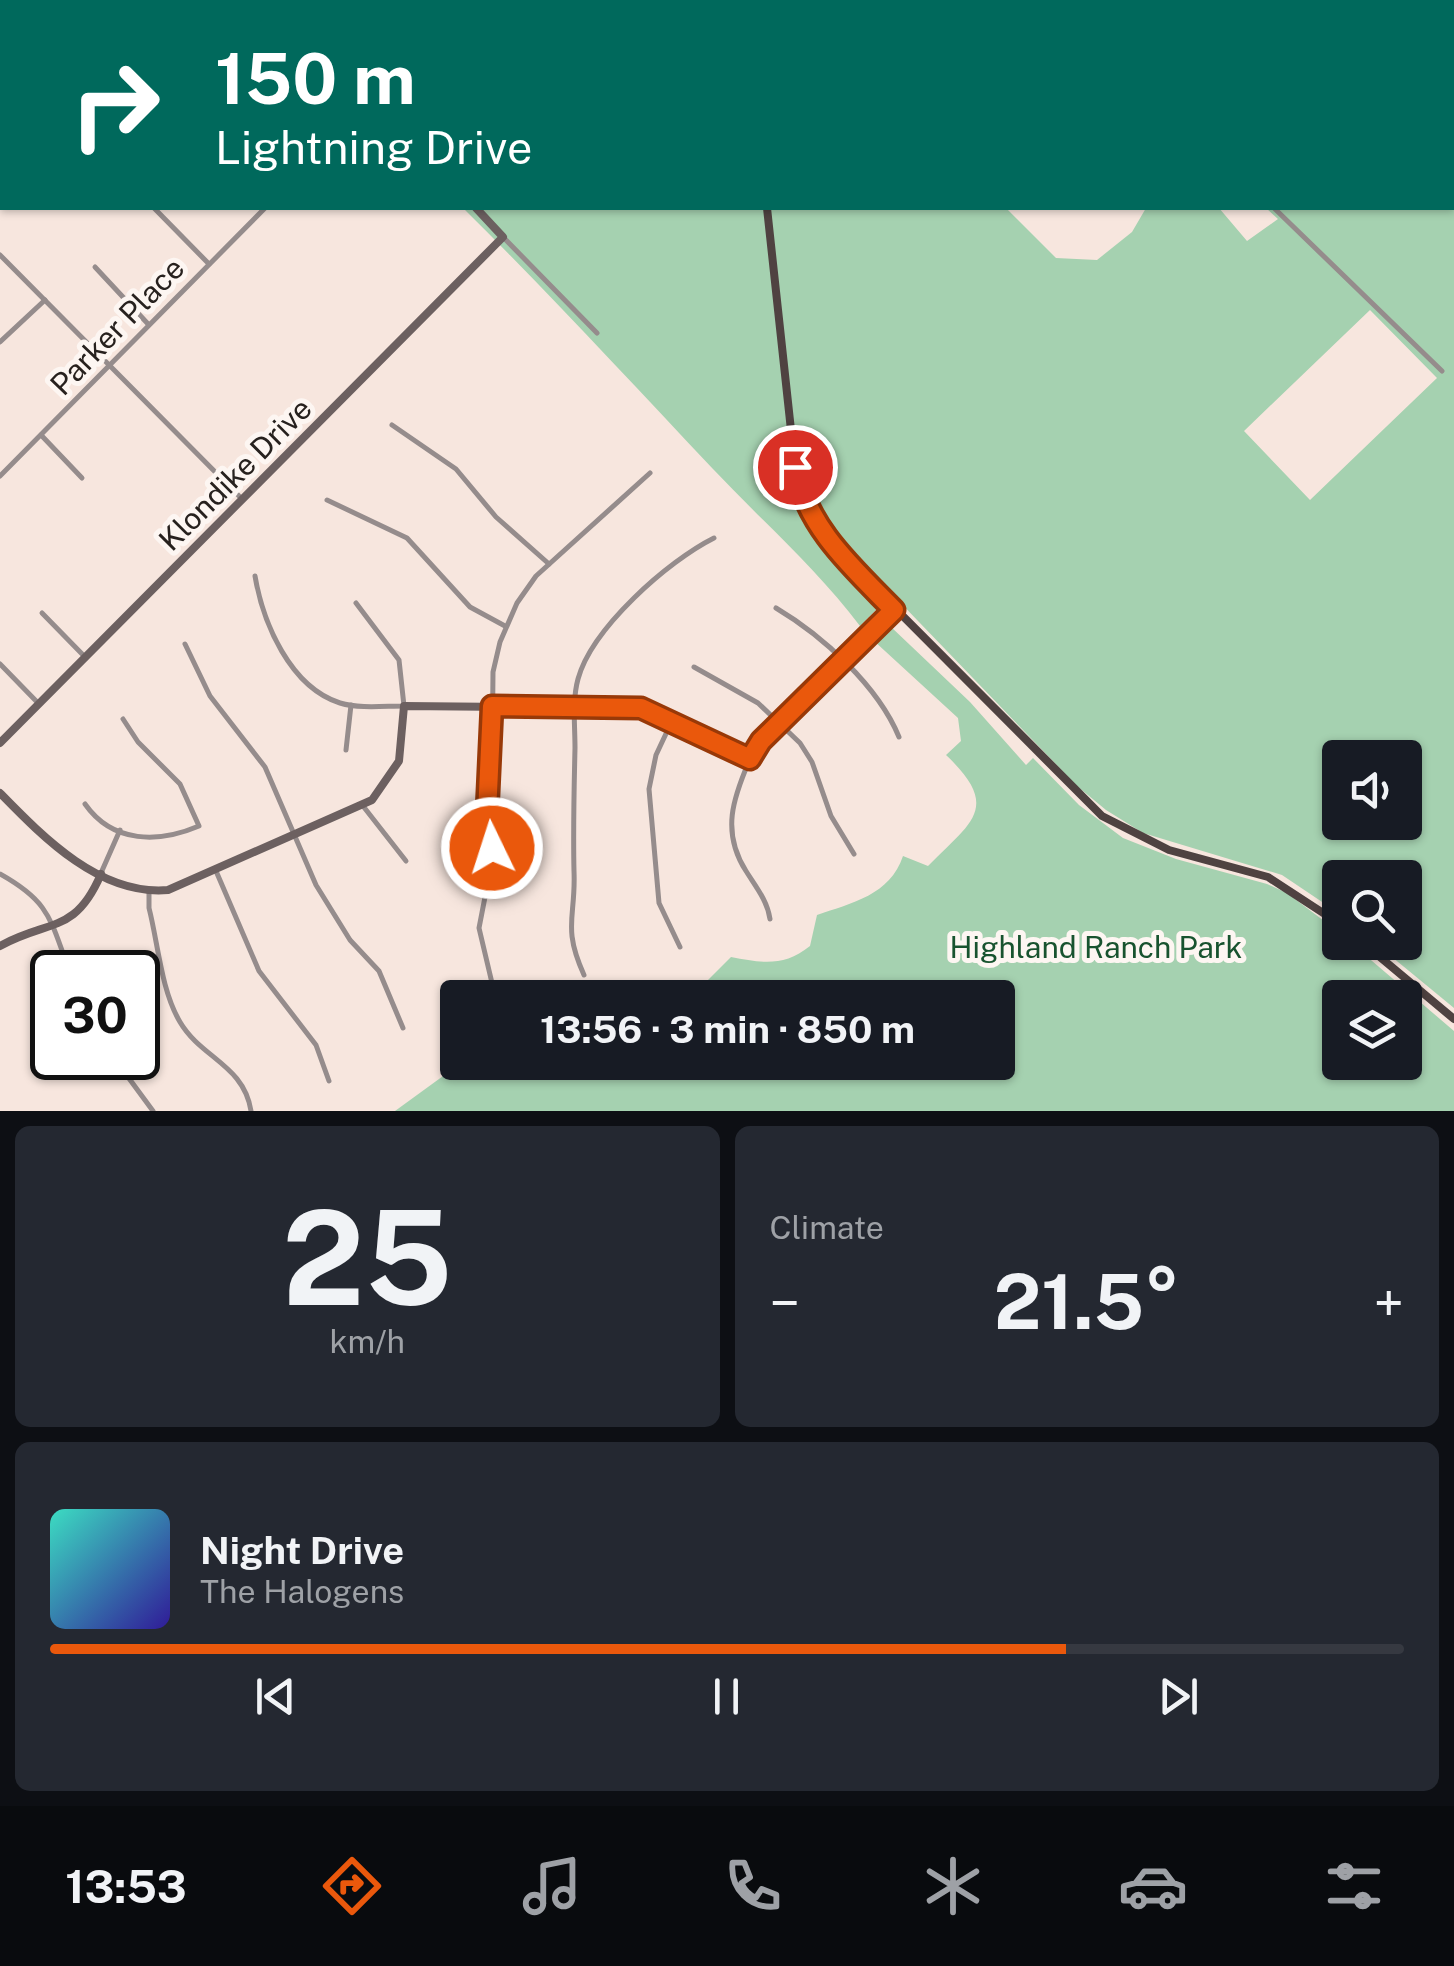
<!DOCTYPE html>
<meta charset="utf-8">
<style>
:root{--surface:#171b24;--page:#242831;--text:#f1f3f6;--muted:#9ea1a6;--line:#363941;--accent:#ea580c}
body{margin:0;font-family:"Public Sans",sans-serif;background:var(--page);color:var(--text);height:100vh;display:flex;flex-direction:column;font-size:38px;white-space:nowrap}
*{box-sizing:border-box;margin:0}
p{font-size:32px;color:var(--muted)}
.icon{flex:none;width:55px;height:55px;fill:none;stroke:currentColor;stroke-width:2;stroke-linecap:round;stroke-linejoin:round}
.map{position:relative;height:1111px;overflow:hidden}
.drawer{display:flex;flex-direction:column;gap:15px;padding:15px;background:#0d0f14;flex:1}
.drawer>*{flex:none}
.top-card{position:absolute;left:0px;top:0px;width:1455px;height:210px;box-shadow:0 2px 8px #0004;background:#00695c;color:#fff;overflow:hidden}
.fabs{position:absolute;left:1322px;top:740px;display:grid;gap:20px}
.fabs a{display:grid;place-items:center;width:100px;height:100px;border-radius:10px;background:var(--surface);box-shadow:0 2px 8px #0004;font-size:50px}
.speed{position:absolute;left:30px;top:950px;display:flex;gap:20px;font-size:50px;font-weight:700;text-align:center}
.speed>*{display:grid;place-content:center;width:130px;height:130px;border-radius:50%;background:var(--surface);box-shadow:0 2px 8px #0004;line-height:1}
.speed .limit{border:5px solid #111;border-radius:15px;background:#fff;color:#111}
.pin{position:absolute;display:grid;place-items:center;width:85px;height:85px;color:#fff;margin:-42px;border:5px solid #fff;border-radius:50%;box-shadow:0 2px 10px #0007}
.me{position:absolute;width:110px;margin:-55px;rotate:356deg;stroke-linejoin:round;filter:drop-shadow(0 0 8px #0008)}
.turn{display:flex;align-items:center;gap:35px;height:210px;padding:0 50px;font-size:45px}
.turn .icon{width:130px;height:130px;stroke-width:2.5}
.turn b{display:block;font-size:70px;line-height:85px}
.big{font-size:75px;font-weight:700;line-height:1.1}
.drawer .tile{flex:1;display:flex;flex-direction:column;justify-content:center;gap:15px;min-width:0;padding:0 35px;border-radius:15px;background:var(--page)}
.drawer .dial{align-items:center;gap:0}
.dial b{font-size:130px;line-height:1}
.song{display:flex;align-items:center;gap:30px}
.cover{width:120px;height:120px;border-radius:15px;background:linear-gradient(135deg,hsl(170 70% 55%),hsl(250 70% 35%))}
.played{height:10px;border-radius:5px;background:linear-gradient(90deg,var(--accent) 75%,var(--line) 75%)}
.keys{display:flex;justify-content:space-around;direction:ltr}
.heat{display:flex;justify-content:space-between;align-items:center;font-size:55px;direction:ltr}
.drawer .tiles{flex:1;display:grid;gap:15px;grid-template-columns:1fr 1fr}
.tile:last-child{grid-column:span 2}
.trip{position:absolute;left:440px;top:980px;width:575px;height:100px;border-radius:10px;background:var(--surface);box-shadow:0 2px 8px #0004;font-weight:700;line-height:100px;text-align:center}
.menu{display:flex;height:160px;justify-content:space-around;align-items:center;background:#090b0e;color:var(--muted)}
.menu .icon{width:70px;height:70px}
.menu .current{color:var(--accent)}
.menu b{font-size:45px;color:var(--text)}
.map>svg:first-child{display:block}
</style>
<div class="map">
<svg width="1454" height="1111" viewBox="0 0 1454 1111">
<rect width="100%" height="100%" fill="#f7e6de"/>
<g fill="#a5d1b0" fill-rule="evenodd">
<path d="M 631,0 L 798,0 L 801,2 L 632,2 Z"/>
<path d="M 1329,0 L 1454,0 L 1454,1008 L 1375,943 L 1405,942 L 1405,878 L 1340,878 L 1340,914 L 1282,875 L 1143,833 L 1106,810 L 1077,786 L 892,594 L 860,626 C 817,569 762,521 713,469 C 630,381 549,293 463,208 L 1006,208 L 1056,258 L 1097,260 L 1132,232 L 1146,208 L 1219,208 L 1247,241 L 1278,219 L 1266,208 L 1452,208 L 1452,2 ZM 1370,310 L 1437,378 L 1310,500 L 1244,431 ZM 1340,758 L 1405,758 L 1405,822 L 1340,822 Z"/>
<path d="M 890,626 L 970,702 L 1026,765 L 1033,758 L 1079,805 L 1123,838 L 1176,859 L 1267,884 L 1287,893 L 1340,933 L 1340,942 L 1351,943 L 1454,1031 L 1454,1111 L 395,1111 L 461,1063 L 998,1062 L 998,998 L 682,997 L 702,986 L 731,957 C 762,963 784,967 810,946 L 817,915 C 852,903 890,895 903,856 L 928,866 C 971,822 1002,808 946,755 L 961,741 L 958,718 L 873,640 ZM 1340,998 L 1405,998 L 1405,1062 L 1340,1062 Z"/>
</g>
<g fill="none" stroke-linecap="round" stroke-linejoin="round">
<g stroke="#958c8c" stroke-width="5">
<path d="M 21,0 L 23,2"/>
<path d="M 130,0 L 133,2"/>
<path d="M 142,0 L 144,2"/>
<path d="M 467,0 L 479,2"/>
<path d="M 585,0 L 586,2"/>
<path d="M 1060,0 L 1063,2"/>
<path d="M 203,2 L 206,0"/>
<path d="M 441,2 L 441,0"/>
<path d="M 575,2 L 580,0"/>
<path d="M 0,73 L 2,70"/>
<path d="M 0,206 L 2,203"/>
<path d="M 154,208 L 209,264"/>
<path d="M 1274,208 L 1442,371"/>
<path d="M 503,237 L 597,333"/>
<path d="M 0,255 L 242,499"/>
<path d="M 95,267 L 149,325"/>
<path d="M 0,342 L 45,300"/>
<path d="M 392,425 L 456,469 L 496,517 L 549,564"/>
<path d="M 41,435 L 82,478"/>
<path d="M 0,476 L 265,208"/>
<path d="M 327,500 L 407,538 L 470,607 L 505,626"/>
<path d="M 255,576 C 263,623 290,687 340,703 C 360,709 384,706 404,706 L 399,660 L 356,603"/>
<path d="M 776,608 C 823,636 878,686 899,737"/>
<path d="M 42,613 L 86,658"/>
<path d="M 185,644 L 210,696 L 265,767 L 316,885 L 350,940 L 379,971 L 403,1028"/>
<path d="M 0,664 L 39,704"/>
<path d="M 694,667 L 758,703 L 800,743 L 812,762 L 831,816 L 854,854"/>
<path d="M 671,723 L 656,755 L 649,789 L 659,903 L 680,947"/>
<path d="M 346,750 L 351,705"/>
<path d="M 750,759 C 733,798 721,832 746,871 C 756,887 767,900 770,919"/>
<path d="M 85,804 C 113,844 159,843 199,826 L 180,784 L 138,742 L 123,719"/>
<path d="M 363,806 L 406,861"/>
<path d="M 216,871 L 259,971 L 316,1045 L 329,1081"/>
<path d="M 101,873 L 120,830"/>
<path d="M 0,874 C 52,903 50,921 70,972"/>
<path d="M 149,890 L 149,908 C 158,943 161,990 180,1022 C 201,1058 244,1065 251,1111"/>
<path d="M 584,975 C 562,926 576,918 574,871 C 573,828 574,791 575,748 C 575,725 572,701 578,679 C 592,628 668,561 714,538"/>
<path d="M 492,983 L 479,928 L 492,861 L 487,814 L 492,777 L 493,672 L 500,642 L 517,603 L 536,576 L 650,473"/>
<path d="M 114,1058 L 153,1111"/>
</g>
<g stroke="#6c6060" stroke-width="8">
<path d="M 269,0 L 272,2"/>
<path d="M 0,743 L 503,237 L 476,208"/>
<path d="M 0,793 C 43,837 100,896 168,890 L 372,800 L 399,761 L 404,706 L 641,708 L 750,759 L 761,741 L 894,610"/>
<path d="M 0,946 C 48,919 75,935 101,874"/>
</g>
<g stroke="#4f4241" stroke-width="8">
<path d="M 760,2 L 761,0"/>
<path d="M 767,208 L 795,467 L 809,512 L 830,543 L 1102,816 L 1169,850 L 1268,877 L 1340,924"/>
<path d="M 1362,942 L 1454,1019"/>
</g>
</g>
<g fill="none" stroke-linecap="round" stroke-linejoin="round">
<defs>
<path id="route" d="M 492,848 L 487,814 L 492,706 L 641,708 L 750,759 L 761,741 L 894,610 C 852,567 807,528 795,467"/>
</defs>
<use href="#route" stroke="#983908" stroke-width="25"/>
<use href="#route" stroke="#ea580c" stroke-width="18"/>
</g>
<g text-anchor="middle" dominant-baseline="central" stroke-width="10" stroke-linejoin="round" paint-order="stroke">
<g font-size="30" fill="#27211e" stroke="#fdf6f2">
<text transform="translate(117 326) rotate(-46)">Parker Place</text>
<text transform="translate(235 474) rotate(-45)">Klondike Drive</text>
</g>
<g font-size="30" fill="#18532f" stroke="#fdf6f2">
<text x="1096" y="947">Highland Ranch Park</text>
</g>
</g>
</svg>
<div class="fabs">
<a><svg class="icon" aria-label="sound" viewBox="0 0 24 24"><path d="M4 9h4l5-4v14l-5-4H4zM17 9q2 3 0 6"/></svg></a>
<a><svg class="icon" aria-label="search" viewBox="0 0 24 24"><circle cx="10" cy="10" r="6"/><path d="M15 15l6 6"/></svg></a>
<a><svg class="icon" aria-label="layers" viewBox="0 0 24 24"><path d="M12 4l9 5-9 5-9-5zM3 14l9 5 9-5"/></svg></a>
</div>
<div class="speed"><div class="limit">30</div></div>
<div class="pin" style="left:795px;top:467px;background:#d93025"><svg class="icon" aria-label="arrive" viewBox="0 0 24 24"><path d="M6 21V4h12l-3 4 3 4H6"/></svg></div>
<svg class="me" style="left:492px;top:848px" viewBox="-20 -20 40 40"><circle r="17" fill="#ea580c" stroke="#fff" stroke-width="3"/><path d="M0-11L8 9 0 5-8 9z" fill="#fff"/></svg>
<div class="trip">13:56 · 3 min · 850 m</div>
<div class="top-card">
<div class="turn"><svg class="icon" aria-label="right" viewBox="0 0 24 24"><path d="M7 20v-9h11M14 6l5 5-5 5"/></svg><div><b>150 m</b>Lightning Drive</div></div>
</div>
</div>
<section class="drawer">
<div class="tiles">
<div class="tile dial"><b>25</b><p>km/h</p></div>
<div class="tile"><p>Climate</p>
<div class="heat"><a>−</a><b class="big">21.5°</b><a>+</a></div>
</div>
<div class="tile">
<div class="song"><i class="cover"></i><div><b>Night Drive</b><p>The Halogens</p></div></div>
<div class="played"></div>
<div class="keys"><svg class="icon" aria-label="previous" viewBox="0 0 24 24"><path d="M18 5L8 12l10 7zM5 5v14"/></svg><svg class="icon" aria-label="pause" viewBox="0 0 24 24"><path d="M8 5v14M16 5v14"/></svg><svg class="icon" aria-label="next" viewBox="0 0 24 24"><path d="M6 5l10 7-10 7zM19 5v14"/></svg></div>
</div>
</div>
</section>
<nav class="menu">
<b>13:53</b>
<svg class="icon current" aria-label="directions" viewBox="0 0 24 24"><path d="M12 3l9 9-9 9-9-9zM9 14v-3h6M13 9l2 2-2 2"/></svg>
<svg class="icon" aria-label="music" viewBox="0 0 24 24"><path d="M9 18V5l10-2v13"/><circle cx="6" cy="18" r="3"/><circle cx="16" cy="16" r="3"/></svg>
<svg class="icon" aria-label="phone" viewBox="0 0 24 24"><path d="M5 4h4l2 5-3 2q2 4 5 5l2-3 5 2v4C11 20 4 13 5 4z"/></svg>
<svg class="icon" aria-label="climate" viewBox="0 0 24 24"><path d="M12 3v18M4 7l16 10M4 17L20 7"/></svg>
<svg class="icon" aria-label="car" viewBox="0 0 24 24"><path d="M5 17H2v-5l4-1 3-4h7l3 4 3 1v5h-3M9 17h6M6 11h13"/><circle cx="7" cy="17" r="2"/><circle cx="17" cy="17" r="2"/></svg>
<svg class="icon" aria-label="filters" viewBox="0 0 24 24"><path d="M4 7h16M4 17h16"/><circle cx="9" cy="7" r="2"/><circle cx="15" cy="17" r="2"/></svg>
</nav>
